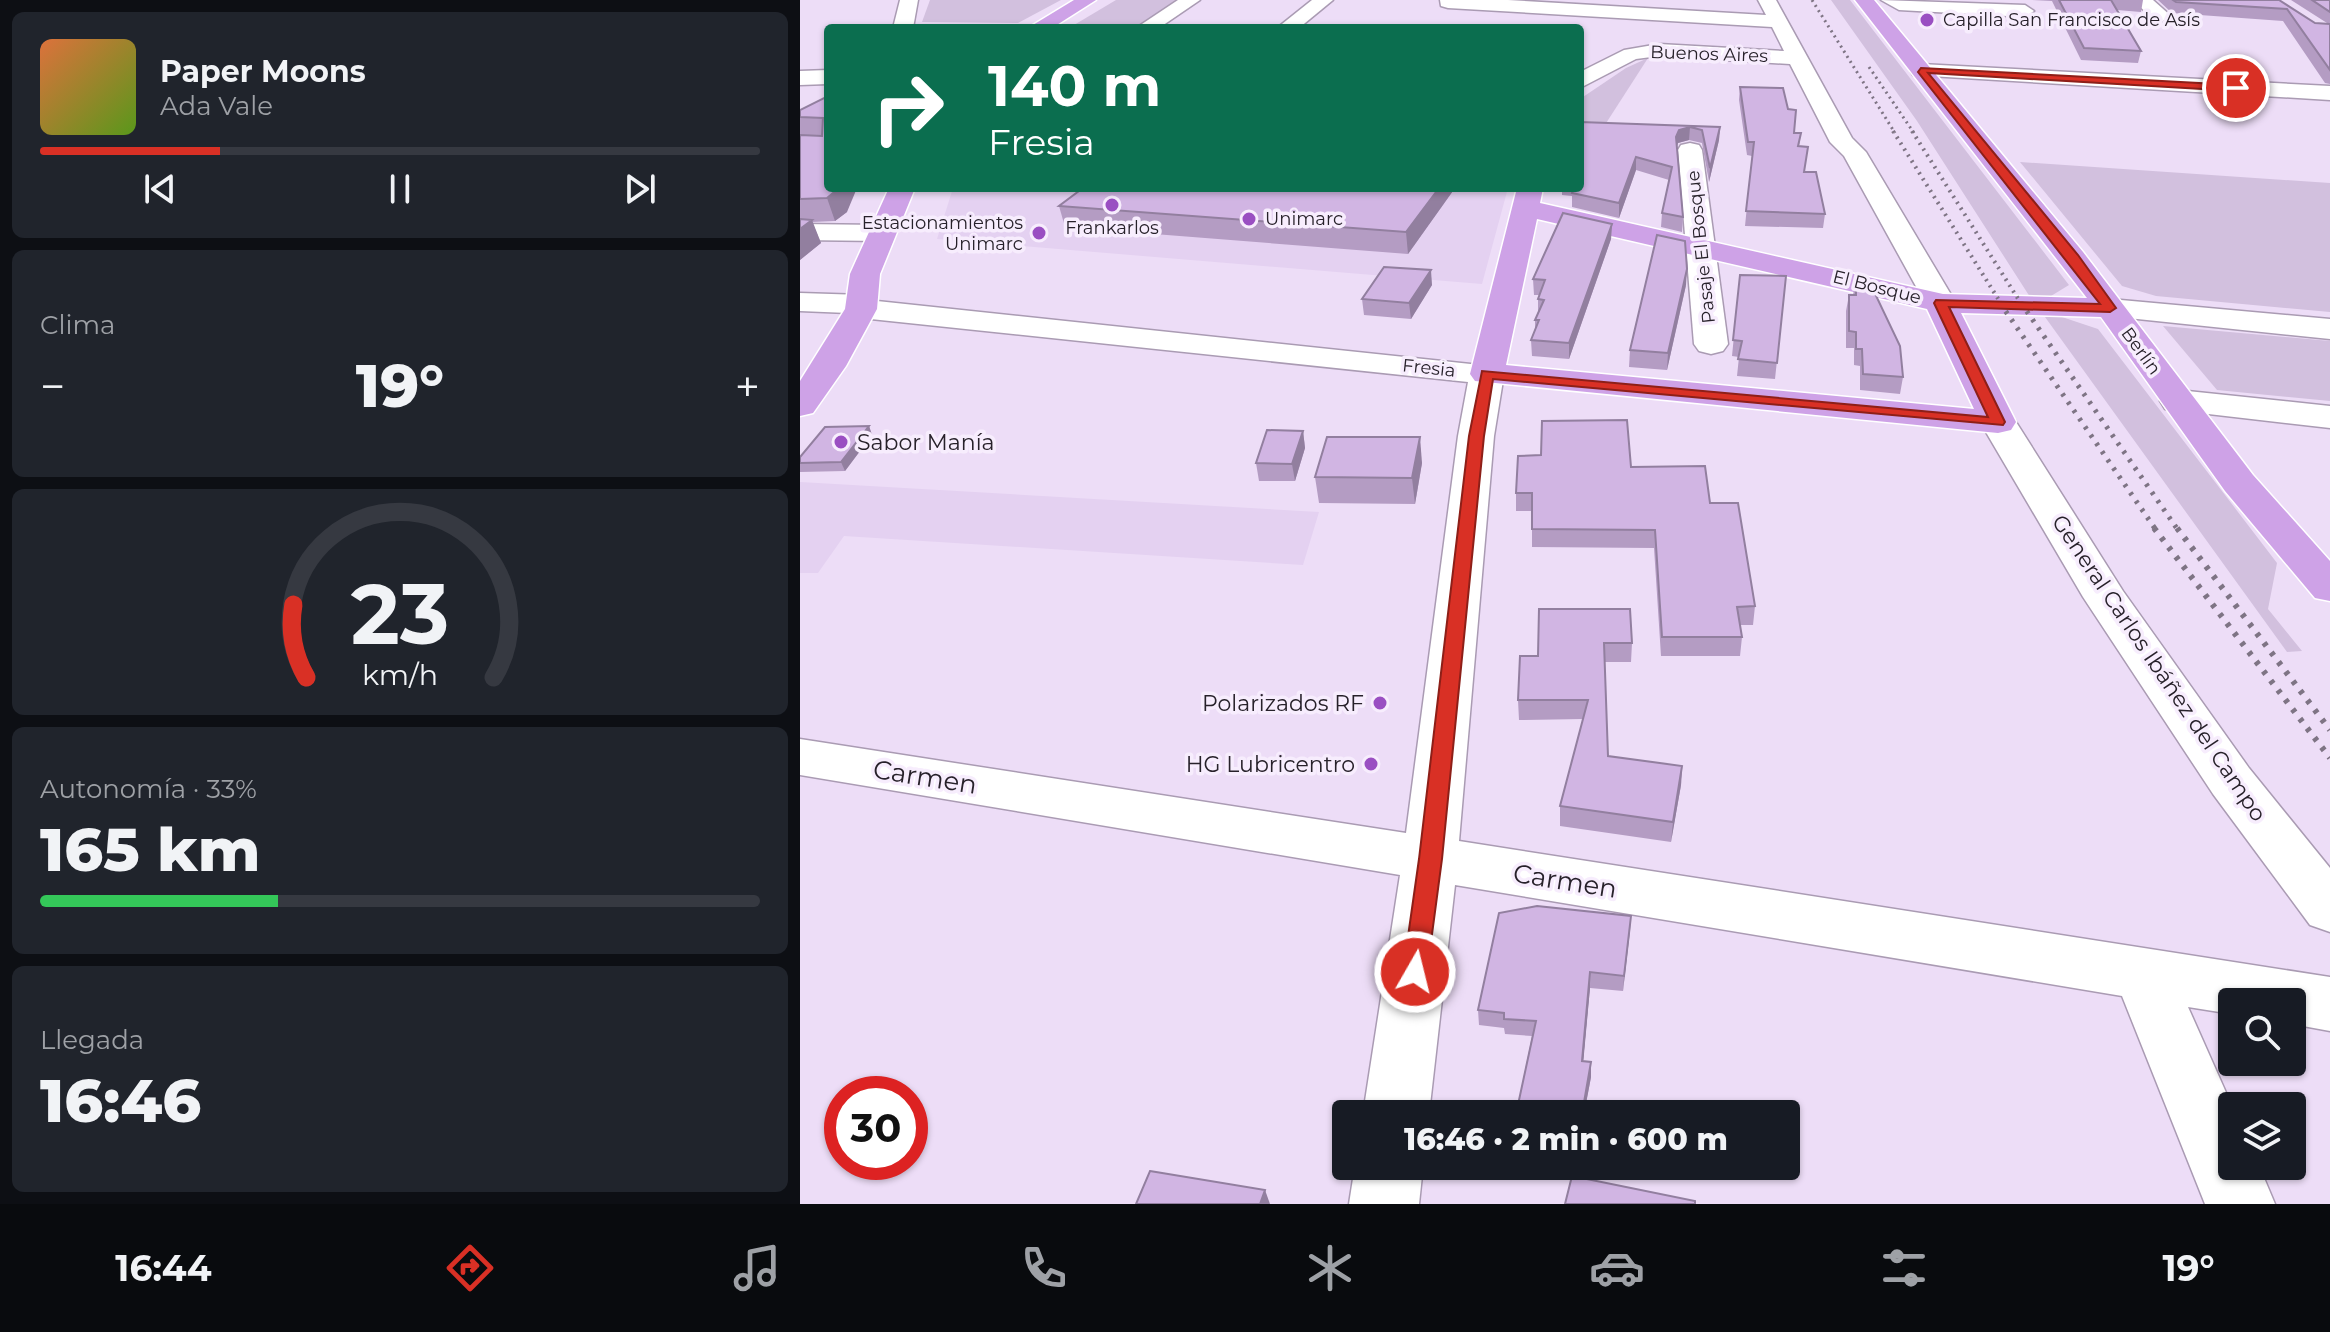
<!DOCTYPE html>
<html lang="es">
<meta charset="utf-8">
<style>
:root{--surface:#171b24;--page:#20242c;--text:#f1f3f6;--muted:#9ea1a6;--line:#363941;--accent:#d93025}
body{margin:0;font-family:Montserrat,sans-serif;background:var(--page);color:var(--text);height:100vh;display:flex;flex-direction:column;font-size:30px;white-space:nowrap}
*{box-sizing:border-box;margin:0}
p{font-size:26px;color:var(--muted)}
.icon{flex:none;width:44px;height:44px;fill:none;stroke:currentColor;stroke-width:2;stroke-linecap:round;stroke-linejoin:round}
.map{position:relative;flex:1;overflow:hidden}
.drawer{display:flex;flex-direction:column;gap:12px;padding:12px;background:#0d0f14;width:800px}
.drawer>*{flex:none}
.top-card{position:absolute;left:24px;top:24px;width:760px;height:168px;border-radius:8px;box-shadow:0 2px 6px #0004;background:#0b6e4f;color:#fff;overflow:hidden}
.fabs{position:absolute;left:1418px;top:988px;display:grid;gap:16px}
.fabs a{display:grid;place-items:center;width:88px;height:88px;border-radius:8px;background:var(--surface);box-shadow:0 2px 6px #0004;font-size:40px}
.speed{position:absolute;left:24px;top:1076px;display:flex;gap:16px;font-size:40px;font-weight:700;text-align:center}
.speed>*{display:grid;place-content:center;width:104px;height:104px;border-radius:50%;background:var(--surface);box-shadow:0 2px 6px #0004;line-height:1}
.speed .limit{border:12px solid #d22;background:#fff;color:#111}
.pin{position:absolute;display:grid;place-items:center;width:68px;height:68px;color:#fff;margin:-34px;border:4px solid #fff;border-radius:50%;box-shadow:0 2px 8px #0007}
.me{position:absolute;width:88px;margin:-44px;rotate:8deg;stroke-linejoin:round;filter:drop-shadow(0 0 6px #0008)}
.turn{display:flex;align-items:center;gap:28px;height:168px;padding:0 32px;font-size:36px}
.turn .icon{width:104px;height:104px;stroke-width:2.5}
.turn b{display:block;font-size:56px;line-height:68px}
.big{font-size:60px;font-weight:800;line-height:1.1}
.drawer .tile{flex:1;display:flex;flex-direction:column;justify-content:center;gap:12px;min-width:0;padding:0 28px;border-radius:12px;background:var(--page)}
.drawer .dial{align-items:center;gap:0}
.dial svg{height:208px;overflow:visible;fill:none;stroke:var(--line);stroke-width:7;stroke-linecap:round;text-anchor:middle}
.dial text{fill:var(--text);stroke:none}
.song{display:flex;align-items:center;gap:24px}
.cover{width:96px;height:96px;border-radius:12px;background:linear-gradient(135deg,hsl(20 70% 55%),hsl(90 70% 35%))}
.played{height:8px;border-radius:4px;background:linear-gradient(90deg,var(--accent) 25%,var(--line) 25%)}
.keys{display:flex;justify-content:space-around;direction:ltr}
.heat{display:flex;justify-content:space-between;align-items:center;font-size:44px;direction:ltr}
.charge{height:12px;border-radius:6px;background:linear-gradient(90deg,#34c759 33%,var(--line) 0)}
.trip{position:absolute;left:532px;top:1100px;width:468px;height:80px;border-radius:8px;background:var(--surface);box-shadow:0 2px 6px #0004;font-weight:800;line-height:80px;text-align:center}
.menu{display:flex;height:128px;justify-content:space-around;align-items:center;background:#090b0e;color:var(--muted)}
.menu .icon{width:56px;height:56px}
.menu .selected{color:var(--accent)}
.menu b{font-size:36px;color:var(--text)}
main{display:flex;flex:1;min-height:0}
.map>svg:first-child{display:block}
</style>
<main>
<section class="drawer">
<div class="tile">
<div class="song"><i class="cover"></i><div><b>Paper Moons</b><p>Ada Vale</p></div></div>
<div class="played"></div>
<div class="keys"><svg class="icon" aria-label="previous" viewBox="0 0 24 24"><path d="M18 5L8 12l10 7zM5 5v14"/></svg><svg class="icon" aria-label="pause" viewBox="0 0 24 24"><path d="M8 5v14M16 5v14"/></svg><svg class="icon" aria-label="next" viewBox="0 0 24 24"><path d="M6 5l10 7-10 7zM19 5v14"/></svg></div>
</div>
<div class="tile"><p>Clima</p>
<div class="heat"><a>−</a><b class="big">19°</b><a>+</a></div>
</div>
<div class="tile dial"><svg viewBox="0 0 100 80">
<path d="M14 69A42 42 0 1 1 86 69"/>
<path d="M14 69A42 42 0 0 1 9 41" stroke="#d93025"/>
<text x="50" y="56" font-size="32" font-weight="700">23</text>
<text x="50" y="72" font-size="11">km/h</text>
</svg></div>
<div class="tile"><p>Autonomía · 33%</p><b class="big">165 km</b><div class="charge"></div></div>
<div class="tile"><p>Llegada</p><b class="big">16:46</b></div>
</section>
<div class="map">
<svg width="1530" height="1204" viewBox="0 0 1530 1204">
<rect width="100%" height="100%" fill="#edddf7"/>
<g fill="#e4d1f1">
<path d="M 153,188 L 708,188 L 682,284 L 137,239 Z"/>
<path d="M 0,482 L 519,512 L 503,565 L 44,536 L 18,573 L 0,573 Z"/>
</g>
<g fill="#d2c0de">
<path d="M 130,0 L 261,0 L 218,23 L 122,22 Z"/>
<path d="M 316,0 L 380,0 L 335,28 L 269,28 Z"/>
<path d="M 1031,0 L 1050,0 L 1269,285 L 1251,296 L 1230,297 L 1117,121 Z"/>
<path d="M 848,58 L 801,131 L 780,130 L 780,99 L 826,68 Z"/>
<path d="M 1220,162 L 1530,183 L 1530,312 L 1356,296 L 1322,286 Z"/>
<path d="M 1245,317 L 1262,317 L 1298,329 L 1477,563 L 1468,609 L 1502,651 L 1487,652 Z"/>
<path d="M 1363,326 L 1530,341 L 1530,401 L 1417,390 Z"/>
</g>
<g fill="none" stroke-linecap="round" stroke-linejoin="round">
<defs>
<g id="minor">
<path d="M 100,0 L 118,0 L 113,28 L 93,28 Z"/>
<path d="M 378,0 L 400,0 L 359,28 L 336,28 Z"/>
<path d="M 512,0 L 533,0 L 499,28 L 477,28 Z"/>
<path d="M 640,0 L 708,0 L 966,15 L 958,0 L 976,0 L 1052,138 L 1066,152 L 1156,303 L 1151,310 L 1140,312 L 1129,310 L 1044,156 L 1030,142 L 990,64 L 859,56 L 836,59 L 780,88 L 780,72 L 824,50 L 859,44 L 984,51 L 972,27 L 648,8 L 641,6 Z"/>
<path d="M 1081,0 L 1225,5 L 1234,11 L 1225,17 L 1099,10 Z"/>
<path d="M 1333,0 L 1353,0 L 1371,16 L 1361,22 L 1354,20 Z"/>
<path d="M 1121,64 L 1530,86 L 1530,100 L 1113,75 L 1110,70 Z"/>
<path d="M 28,70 L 28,84 L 0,85 L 0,71 Z"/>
<path d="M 890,143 L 899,145 L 902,150 L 928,344 L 923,351 L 911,354 L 899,351 L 894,344 L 878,150 L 881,145 Z"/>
<path d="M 0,224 L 82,225 L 92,227 L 96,233 L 92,239 L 82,241 L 0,240 Z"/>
<path d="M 0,293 L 63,295 L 77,301 L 699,367 L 704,374 L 694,436 L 659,841 L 1530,977 L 1530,1031 L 1492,1024 L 1492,1002 L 1432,1002 L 1432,1014 L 1388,1007 L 1432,1106 L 1432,1166 L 1459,1166 L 1475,1204 L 1405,1204 L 1322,996 L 655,885 L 629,1114 L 563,1114 L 600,875 L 0,775 L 0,739 L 606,833 L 658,436 L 668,382 L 61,318 L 48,313 L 0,311 Z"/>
<path d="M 1310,299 L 1530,319 L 1530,339 L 1299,315 L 1294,308 L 1299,301 Z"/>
<path d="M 1378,390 L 1530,406 L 1530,428 L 1365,409 L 1360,401 L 1365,393 Z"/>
<path d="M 1198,411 L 1211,414 L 1323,591 L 1449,768 L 1530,868 L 1530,932 L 1510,925 L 1413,794 L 1283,597 L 1180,422 L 1185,414 Z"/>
<path d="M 555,1166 L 623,1166 L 619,1204 L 549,1204 Z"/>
</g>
<g id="major">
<path d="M 274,0 L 296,0 L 252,28 L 228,28 Z"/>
<path d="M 1055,0 L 1074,0 L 1283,252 L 1453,475 L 1530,561 L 1530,601 L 1515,598 L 1425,491 L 1301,317 L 1161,313 L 1216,422 L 1211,430 L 1198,433 L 675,381 L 670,374 L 717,188 L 743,188 L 740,203 L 1143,294 L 1287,298 ZM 737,219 L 1127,309 L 1174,409 L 706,365 Z"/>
<path d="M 89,188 L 115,188 L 80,274 L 77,309 L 46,366 L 13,413 L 0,416 L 0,381 L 45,309 L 50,274 Z"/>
</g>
</defs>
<use href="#minor" stroke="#aa9bb3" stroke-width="3"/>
<use href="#major" stroke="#fff" stroke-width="3"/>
<use href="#minor" fill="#fff" fill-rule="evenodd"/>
<use href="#major" fill="#cea2e7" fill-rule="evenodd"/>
<g stroke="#7e7484" stroke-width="3" stroke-dasharray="2 4" stroke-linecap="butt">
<path d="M 1012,0 L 1095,133"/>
<path d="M 1069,67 L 1114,133"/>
</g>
<g stroke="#7e7484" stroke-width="4" stroke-dasharray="2 5" stroke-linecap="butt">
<path d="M 1093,131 L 1202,305"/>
<path d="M 1112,131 L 1222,305"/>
</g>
<g stroke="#7e7484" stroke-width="5" stroke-dasharray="3 7" stroke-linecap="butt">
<path d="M 1200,303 L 1356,530"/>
<path d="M 1221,303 L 1378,530"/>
</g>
<g stroke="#7e7484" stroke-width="6" stroke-dasharray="4 8" stroke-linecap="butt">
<path d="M 1354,528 L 1530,758"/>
<path d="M 1377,528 L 1530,730"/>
</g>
</g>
<g fill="#b49cc3">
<path d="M 1232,0 L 1343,0 L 1341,12 L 1317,10 L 1341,51 L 1338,63 L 1281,60 L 1252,1 Z"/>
<path d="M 1358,0 L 1479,0 L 1515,23 L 1527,23 L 1491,0 L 1530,0 L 1530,84 L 1525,83 L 1483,21 L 1372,13 Z"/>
<path d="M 940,87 L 994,133 L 1001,133 L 999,146 L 1004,172 L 1025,214 L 1023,228 L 945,226 L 952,156 L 947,155 L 939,100 Z"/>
<path d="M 28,96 L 47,212 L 35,221 L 12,222 L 21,243 L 0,260 L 0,110 Z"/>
<path d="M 780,122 L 920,127 L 919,140 L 909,182 L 902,143 L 889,140 L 878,143 L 877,147 L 883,217 L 882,232 L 861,227 L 862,213 L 869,180 L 836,170 L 819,218 L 772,207 L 772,196 L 762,195 L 762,188 L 780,188 Z"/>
<path d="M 655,188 L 608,254 L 265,227 L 259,206 Z"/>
<path d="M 812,224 L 811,239 L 769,359 L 732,356 L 731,340 L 735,330 L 735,320 L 738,312 L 738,299 L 739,295 L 734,295 L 733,279 Z"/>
<path d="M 940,275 L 986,276 L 975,379 L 937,376 L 939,357 L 932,356 Z"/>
<path d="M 1056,279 L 1103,377 L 1100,394 L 1060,390 L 1060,366 L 1054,365 L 1054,348 L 1046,348 L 1046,311 L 1049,295 L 1053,295 Z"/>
<path d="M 632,285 L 611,319 L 564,315 L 562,299 Z"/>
<path d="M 886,285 L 867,370 L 829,367 L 830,350 Z"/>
<path d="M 69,426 L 72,435 L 45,471 L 0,472 L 0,457 Z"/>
<path d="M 503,431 L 505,448 L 495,481 L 459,481 L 456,463 Z"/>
<path d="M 622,463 L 615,504 L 519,503 L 515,477 Z"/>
<path d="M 831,467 L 910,503 L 955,606 L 953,625 L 940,625 L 942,637 L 940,656 L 861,656 L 854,548 L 732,547 L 732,511 L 716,511 L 716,493 Z"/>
<path d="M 739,609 L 832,643 L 831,662 L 805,662 L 808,756 L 882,766 L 881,785 L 871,842 L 760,826 L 760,806 L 783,719 L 719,720 L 718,700 L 738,656 Z"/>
<path d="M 831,916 L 823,991 L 790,988 L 783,1061 L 791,1062 L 791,1077 L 784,1114 L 716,1114 L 732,1036 L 705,1034 L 704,1028 L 679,1025 L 678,1010 Z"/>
</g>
<g fill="#927f9f">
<path d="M 890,127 L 889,140 L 878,143 L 875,150 L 876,137 L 879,130 Z"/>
<path d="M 920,127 L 919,140 L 909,182 L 910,168 Z"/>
<path d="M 836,157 L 836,170 L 819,218 L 819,203 Z"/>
<path d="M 39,188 L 57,188 L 47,212 L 35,221 L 27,198 Z"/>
<path d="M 639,188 L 655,188 L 608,254 L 606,232 Z"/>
<path d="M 12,220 L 21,243 L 0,260 L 0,229 Z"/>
<path d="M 812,224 L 811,239 L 769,359 L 769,343 Z"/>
<path d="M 887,269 L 886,285 L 867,370 L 868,353 Z"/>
<path d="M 631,270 L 632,285 L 611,319 L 609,303 Z"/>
<path d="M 69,426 L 72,435 L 45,471 L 41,462 Z"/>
<path d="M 503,431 L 505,448 L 495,481 L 492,464 Z"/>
<path d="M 620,437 L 622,463 L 615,504 L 612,478 Z"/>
<path d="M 882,766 L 881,785 L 871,842 L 873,822 Z"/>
<path d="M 831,916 L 830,931 L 823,991 L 824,976 Z"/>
<path d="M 790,972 L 790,988 L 782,1076 L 782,1061 Z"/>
<path d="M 791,1062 L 791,1077 L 784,1114 L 782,1114 Z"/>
<path d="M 465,1190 L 470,1204 L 460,1204 Z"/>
</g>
<g fill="#d1b5e3" stroke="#927f9f" stroke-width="2">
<path d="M 1259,0 L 1311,0 L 1341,51 L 1284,48 Z"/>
<path d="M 1373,0 L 1479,0 L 1515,23 L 1530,24 L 1530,70 L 1487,9 L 1376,2 Z"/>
<path d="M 1512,0 L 1530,0 L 1530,12 Z"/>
<path d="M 940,87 L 983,88 L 988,109 L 996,110 L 994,133 L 1001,133 L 998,146 L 1008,147 L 1004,172 L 1016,172 L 1025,214 L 946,211 L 954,142 L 948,142 Z"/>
<path d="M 28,96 L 28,188 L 39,188 L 27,198 L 0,199 L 0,135 L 22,136 L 23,118 L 0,117 L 0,110 Z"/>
<path d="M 780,122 L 920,127 L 910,168 L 902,130 L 890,127 L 879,130 L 876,137 L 883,217 L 862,213 L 872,167 L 836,157 L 819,203 L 772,193 L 774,188 L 780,188 Z"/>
<path d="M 283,188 L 639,188 L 606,232 L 259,206 Z"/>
<path d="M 763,213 L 812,224 L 769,343 L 731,340 L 739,320 L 735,320 L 744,300 L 738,299 L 745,280 L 733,279 Z"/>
<path d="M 0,219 L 12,220 L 0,229 Z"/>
<path d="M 857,235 L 885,241 L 887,269 L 868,353 L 830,350 Z"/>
<path d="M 584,267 L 631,270 L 609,303 L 562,299 Z"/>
<path d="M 940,275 L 986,276 L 977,363 L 938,359 L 942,341 L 933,340 Z"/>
<path d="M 1056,279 L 1070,283 L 1100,346 L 1103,377 L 1063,374 L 1062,349 L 1056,349 L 1056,332 L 1049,331 L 1049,295 L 1056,295 Z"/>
<path d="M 827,420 L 831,467 L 905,466 L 910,503 L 938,503 L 955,606 L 937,607 L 942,637 L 862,637 L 855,530 L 732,529 L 732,493 L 716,493 L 718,456 L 741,455 L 742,421 Z"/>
<path d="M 69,426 L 41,462 L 0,463 L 0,457 L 25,427 Z"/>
<path d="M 467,430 L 503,431 L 492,464 L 456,463 Z"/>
<path d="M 527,437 L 620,437 L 612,478 L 515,477 Z"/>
<path d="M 739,609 L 830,609 L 832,643 L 804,643 L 808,756 L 882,766 L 873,822 L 760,806 L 788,700 L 718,700 L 720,656 L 738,656 Z"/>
<path d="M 737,906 L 831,916 L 824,976 L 790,972 L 782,1061 L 791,1062 L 782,1114 L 716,1114 L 736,1021 L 704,1019 L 704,1013 L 678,1010 L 699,913 Z"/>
<path d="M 350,1171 L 465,1190 L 460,1204 L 336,1204 Z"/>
<path d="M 772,1176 L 895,1201 L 895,1204 L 765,1204 Z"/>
</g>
<path fill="#d93025" stroke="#8d1f18" stroke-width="2" d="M 1121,68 L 1436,85 L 1440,88 L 1436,91 L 1128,73 L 1278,255 L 1316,308 L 1310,312 L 1149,307 L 1205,422 L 1203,425 L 693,379 L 684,436 L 642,859 L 627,972 L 624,980 L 615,983 L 606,980 L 603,972 L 619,859 L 669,436 L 682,371 L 1188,417 L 1134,303 L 1136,300 L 1300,304 L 1118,72 Z"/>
<g fill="#9a4fc2" stroke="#f7edfd" stroke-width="3">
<circle cx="1127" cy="20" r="8"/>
<circle cx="312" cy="205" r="8"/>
<circle cx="449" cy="219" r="8"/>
<circle cx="239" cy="233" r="8"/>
<circle cx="41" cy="442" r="8"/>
<circle cx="580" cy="703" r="8"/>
<circle cx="571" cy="764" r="8"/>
</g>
<g text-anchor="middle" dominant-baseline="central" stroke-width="7" stroke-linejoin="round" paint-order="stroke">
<g font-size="18" fill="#27212a" stroke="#f7edfd" text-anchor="start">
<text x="1143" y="20">Capilla San Francisco de Asís</text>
<text x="465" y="219">Unimarc</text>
<text x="223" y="223" text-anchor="end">Estacionamientos<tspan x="223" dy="21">Unimarc</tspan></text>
<text x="312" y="228" text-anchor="middle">Frankarlos</text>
</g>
<g font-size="18" fill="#27212a" stroke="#f7edfd">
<text transform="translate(909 54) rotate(2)">Buenos Aires</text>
<text transform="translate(901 247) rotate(-96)">Pasaje El Bosque</text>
<text transform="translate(1077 287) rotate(14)">El Bosque</text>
<text transform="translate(1341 351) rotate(54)">Berlín</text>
<text transform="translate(629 368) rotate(6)">Fresia</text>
</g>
<g font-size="22" fill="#27212a" stroke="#f7edfd" text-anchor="end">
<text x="57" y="442" text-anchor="start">Sabor Manía</text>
<text x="564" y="703">Polarizados RF</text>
<text x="555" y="764">HG Lubricentro</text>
</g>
<g font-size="22" fill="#27212a" stroke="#f7edfd">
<text transform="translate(1359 668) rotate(56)">General Carlos Ibáñez del Campo</text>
</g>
<g font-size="26" fill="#27212a" stroke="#f7edfd">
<text transform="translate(125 777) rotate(9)">Carmen</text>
<text transform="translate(765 881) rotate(9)">Carmen</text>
</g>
</g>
</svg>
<div class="fabs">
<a><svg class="icon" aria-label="search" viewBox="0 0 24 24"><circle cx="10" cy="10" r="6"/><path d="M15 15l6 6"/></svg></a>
<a><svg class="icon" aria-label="layers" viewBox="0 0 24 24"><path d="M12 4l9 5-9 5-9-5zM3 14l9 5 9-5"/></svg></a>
</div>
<div class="speed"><div class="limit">30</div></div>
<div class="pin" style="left:1436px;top:88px;background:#d93025"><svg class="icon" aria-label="arrive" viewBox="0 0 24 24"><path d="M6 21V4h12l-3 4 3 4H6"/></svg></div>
<svg class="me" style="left:615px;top:972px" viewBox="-20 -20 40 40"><circle r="17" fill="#d93025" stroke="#fff" stroke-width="3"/><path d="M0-11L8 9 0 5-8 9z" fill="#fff"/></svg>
<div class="trip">16:46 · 2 min · 600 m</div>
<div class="top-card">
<div class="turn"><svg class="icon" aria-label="right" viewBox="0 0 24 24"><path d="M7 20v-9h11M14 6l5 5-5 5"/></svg><div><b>140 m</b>Fresia</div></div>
</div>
</div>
</main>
<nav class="menu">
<b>16:44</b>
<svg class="icon selected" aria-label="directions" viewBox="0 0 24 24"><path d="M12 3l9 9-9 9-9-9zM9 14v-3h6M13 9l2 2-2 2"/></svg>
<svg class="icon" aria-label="music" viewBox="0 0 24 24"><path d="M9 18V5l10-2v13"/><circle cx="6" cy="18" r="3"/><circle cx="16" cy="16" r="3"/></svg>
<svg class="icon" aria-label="phone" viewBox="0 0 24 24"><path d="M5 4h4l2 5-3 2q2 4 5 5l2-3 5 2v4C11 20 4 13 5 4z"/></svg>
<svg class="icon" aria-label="climate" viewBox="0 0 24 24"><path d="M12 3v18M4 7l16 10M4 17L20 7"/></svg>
<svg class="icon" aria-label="car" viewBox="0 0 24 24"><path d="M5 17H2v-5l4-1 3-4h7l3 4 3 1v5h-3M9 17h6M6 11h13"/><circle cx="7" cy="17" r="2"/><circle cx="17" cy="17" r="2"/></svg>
<svg class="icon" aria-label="filters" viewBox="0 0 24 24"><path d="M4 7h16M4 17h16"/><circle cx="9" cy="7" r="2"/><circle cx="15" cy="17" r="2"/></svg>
<b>19°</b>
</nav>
